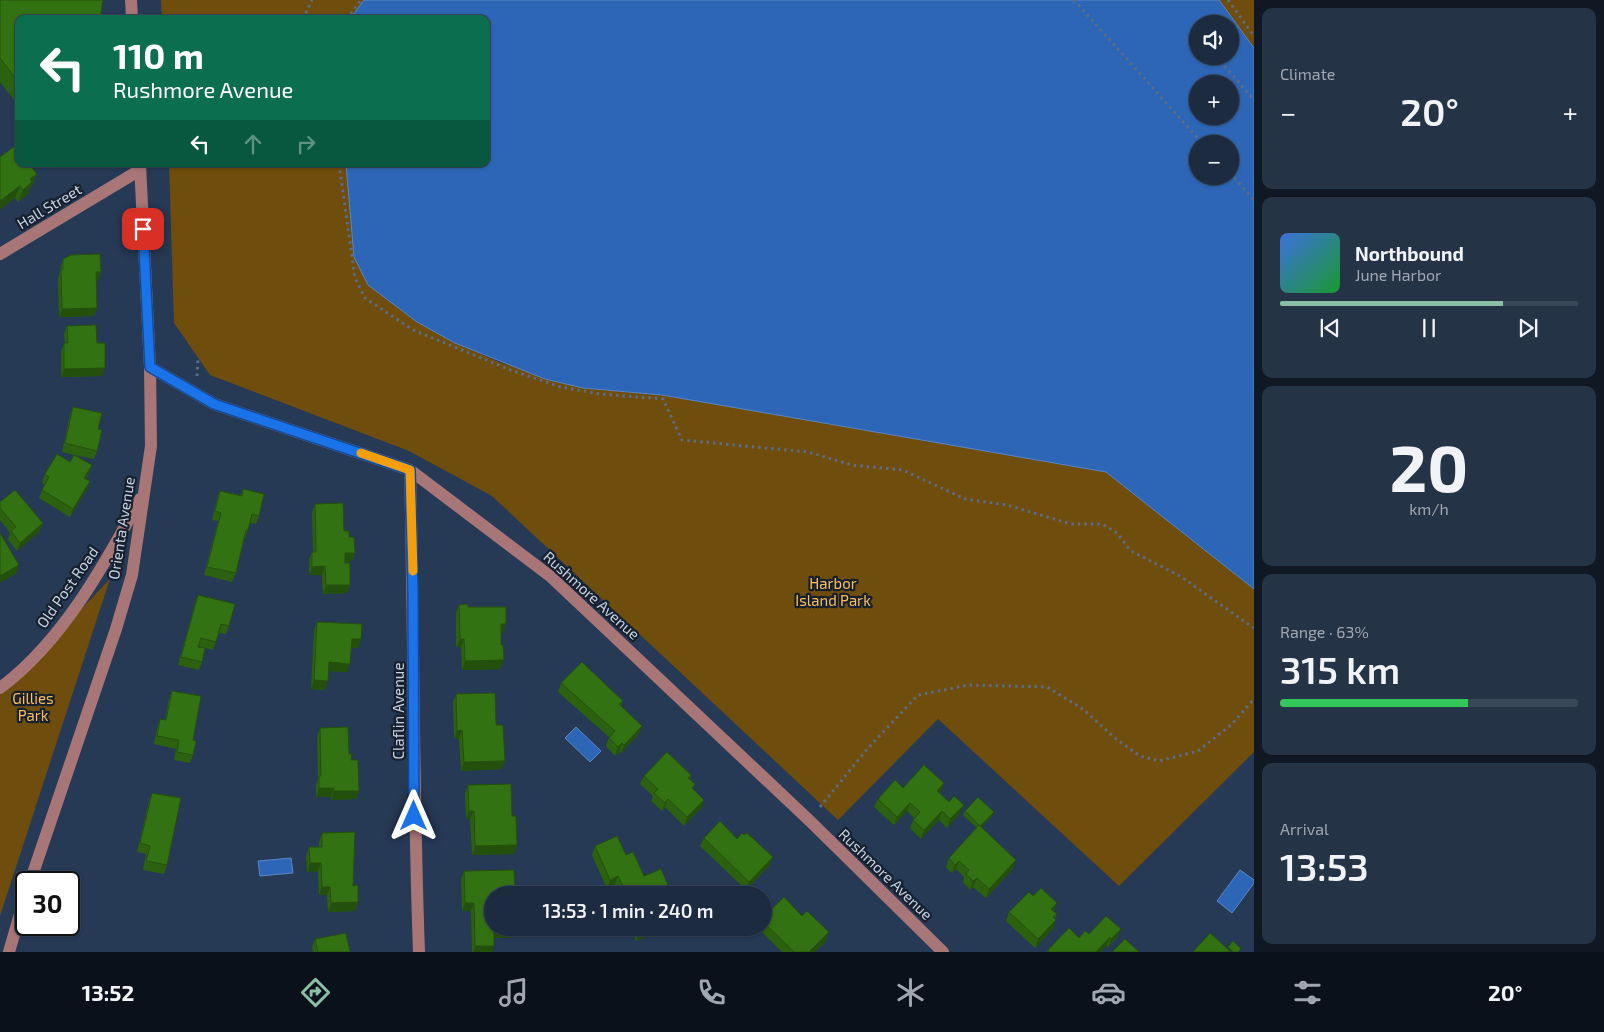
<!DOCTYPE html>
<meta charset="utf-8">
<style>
:root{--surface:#1c2b40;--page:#253347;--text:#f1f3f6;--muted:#a0a7b1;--line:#3a4759;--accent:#8abfa5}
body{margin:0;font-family:"Exo 2",sans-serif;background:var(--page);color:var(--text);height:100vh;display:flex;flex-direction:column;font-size:19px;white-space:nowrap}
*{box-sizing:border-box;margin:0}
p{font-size:16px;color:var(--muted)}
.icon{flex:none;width:28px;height:28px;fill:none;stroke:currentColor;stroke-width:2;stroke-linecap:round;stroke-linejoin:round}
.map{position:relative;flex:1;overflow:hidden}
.details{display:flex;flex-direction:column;gap:8px;padding:8px;background:#0f1823;width:350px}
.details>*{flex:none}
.banner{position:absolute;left:15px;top:15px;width:475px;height:152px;border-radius:10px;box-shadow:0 1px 4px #0004,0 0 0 1px var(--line);background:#0b6e4f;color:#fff;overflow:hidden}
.fabs{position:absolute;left:1189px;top:15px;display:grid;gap:10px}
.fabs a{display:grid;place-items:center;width:50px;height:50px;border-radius:50%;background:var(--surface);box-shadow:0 1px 4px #0004,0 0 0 1px var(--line);font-size:25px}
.speed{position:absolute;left:15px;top:871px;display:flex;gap:10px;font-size:25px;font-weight:700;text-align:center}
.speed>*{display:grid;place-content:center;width:65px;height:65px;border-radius:50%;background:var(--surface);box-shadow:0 1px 4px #0004,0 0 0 1px var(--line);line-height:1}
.speed .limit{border:2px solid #111;border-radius:8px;background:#fff;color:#111}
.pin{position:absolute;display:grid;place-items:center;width:42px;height:42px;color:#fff;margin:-21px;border-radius:10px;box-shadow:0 2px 8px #0006}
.me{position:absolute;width:55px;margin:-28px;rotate:0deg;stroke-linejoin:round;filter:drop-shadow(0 0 4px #0008)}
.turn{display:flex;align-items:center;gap:18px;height:105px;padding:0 15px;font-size:22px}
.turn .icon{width:65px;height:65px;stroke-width:2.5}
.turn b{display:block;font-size:35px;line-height:42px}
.lanes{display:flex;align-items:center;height:48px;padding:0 15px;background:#0003;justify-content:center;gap:25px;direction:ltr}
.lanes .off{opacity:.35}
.big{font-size:38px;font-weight:600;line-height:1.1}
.details .card{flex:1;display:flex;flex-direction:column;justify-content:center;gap:8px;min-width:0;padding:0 18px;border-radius:10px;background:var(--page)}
.details .dial{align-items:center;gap:0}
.dial b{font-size:65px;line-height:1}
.song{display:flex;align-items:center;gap:15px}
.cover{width:60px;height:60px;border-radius:8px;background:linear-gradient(135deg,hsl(220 70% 55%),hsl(130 70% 35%))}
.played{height:5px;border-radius:2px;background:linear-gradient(90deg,var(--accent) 75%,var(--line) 75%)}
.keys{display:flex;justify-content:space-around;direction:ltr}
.heat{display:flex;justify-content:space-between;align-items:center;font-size:28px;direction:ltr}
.charge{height:8px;border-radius:4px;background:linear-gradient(90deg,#34c759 63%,var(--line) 0)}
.trip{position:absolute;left:484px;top:886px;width:288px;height:50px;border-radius:25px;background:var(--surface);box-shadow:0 1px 4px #0004,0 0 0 1px var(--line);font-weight:600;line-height:50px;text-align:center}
.tabs{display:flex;height:80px;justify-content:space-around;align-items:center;background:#0b111a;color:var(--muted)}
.tabs .icon{width:35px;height:35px}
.tabs .current{color:var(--accent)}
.tabs b{font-size:22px;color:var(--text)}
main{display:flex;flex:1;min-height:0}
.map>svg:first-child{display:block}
</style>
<main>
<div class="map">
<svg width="1254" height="952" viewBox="0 0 1254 952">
<rect width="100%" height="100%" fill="#263955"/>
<g fill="#6e4d0d">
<path d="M 161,0 L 364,0 L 350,19 L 162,19 Z"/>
<path d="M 1219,0 L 1254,0 L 1254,48 Z"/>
<path d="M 169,164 L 346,164 L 354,257 L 417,322 L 455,343 L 499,362 L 583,388 L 662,395 L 1106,472 L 1254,589 L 1254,752 L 1119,886 L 938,719 L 838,820 L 492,496 L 409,451 L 210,375 L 174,323 Z"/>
<path d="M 110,579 L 0,916 L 0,694 Z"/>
</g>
<g fill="#2d66b7" stroke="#5b87c5" fill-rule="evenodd">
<path d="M 364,0 L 1219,0 L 1254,48 L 1254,589 L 1106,472 L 662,395 L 583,388 L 545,379 L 455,343 L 417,322 L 368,285 L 354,257 L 346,164 L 486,164 L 486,19 L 350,19 ZM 1198,24 L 1230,24 L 1230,56 L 1198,56 ZM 1198,84 L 1230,84 L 1230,116 L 1198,116 ZM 1198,144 L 1230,144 L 1230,176 L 1198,176 Z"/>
<path d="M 576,727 L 601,751 L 590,762 L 565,738 Z"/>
<path d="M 291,858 L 293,873 L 260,876 L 258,861 Z"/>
<path d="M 1240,870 L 1254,880 L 1254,883 L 1232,913 L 1217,901 Z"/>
</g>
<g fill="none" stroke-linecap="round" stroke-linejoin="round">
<g stroke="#5c6d85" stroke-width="3" stroke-dasharray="2.5 4" stroke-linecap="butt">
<path d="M 1074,0 L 1203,144"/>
<path d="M 1228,0 L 1254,36"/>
<path d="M 303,19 L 312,0"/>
<path d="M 347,19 L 361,0"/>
<path d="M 1216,56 L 1254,100"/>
<path d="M 339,164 L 355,278 L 365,298 L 413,330 L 513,371 L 561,387 L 600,394 L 663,399 L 682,440 L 808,452 L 852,465 L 903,470 L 965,499 L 1007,505 L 1071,524 L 1102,524 L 1117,533 L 1131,551 L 1180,576 L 1254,628"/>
<path d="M 1230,173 L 1254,200"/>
<path d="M 197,376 L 198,359"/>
<path d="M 820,807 L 869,747 L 918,695 L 969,685 L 1047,687 L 1083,709 L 1116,739 L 1140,756 L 1159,761 L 1198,751 L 1232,724 L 1254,699"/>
</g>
<g stroke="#a87677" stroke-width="12">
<path d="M 131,0 L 132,19"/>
<path d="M 0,254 L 140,170"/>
<path d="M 150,367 L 214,404 L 410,470 L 550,576 L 812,823 L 943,952"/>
<path d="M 410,470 C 414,630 413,791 419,952"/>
<path d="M 0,688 C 62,642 104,566 140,499"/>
<path d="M 30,882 L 116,629 L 132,575 L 151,446 L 150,367 L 140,164"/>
<path d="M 9,952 L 26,893"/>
</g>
</g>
<g fill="#2c620f">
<path d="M 0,0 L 19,19 L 19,106 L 0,82 Z"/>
<path d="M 0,157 L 37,174 L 32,186 L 30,187 L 28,194 L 18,202 L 15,198 Z"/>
<path d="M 63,259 L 101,272 L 98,280 L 96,280 L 97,308 L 94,316 L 59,317 L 58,278 Z"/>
<path d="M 67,326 L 97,343 L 102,376 L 61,377 L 61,352 L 64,343 L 65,343 L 64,334 Z"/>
<path d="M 73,407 L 98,429 L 97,451 L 94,459 L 75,455 L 92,465 L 89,473 L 86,479 L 90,481 L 87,489 L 70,517 L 39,498 L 42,490 L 45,485 L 42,483 L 45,474 L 70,462 L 74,455 L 62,452 L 70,415 Z"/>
<path d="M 243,489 L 259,516 L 256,524 L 250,523 L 245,539 L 244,538 L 236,573 L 232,582 L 204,575 L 218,521 L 212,520 L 217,499 L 220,491 L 241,495 Z"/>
<path d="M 0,502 L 43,523 L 40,531 L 17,551 L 8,540 L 10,533 L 0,520 Z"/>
<path d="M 315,504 L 344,531 L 349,537 L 355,553 L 352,561 L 345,562 L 350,585 L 347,593 L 323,594 L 322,575 L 309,575 L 309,560 L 312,552 L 313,552 L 312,512 Z"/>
<path d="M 198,595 L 229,626 L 226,634 L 219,633 L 213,650 L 198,646 L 202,662 L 199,670 L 178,665 L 195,603 Z"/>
<path d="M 459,605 L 468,607 L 503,633 L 501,633 L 500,669 L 462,670 L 461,647 L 456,647 L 456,613 Z"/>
<path d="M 317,622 L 361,639 L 358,648 L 351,647 L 347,672 L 329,671 L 325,690 L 311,689 L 314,630 Z"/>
<path d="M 561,683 L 623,701 L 621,706 L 642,726 L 639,734 L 621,753 L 619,752 L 615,756 L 606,746 L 609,737 L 558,692 Z"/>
<path d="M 172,691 L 193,740 L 193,755 L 190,763 L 174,760 L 176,749 L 154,744 L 157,728 L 160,719 L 165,720 L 169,699 Z"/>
<path d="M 456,694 L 496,725 L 502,769 L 461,771 L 459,739 L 454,739 L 453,702 Z"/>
<path d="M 320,728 L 349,754 L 351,760 L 359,791 L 356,799 L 331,800 L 331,797 L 316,797 L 316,785 L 318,779 L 317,737 Z"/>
<path d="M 691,775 L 690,779 L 695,784 L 693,789 L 704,800 L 701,808 L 684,826 L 665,807 L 662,811 L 651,801 L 653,796 L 640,784 L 644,776 Z"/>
<path d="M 944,783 L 940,793 L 960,813 L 947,828 L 939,820 L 921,839 L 910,828 L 914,818 L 907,811 L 894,825 L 874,807 L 878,799 L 903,788 Z"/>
<path d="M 468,785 L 514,854 L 472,855 L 470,819 L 466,819 L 465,794 Z"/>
<path d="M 152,793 L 167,865 L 164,874 L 143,870 L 146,854 L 137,852 L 149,801 Z"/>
<path d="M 965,811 L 992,816 L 981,828 L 1013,869 L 986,898 L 973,887 L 970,890 L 963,882 L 964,877 L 956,869 L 952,873 L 946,867 L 949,858 L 977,828 L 963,815 Z"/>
<path d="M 322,833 L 353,886 L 358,902 L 355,911 L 328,912 L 327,895 L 319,895 L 318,871 L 307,872 L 306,856 L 309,847 L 319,847 L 319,842 Z"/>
<path d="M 744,835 L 769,866 L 746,890 L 700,846 L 704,838 L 737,839 Z"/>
<path d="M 595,846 L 626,855 L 644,876 L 670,895 L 617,895 L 618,891 L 615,884 L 607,889 L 592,855 Z"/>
<path d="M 464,871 L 512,938 L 494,938 L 492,952 L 472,952 L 471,911 L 462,911 L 461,879 Z"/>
<path d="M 1033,896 L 1057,903 L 1054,911 L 1057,914 L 1055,919 L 1053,929 L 1035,948 L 1006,921 L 1009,912 Z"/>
<path d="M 802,916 L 826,941 L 815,952 L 782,952 L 758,928 L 762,928 L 762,919 Z"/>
<path d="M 630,928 L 667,928 L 636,941 Z"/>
<path d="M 1121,929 L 1117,938 L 1108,947 L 1106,946 L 1101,952 L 1047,952 L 1048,950 L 1089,934 Z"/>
<path d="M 315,939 L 350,952 L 313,952 L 312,948 Z"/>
</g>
<g fill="#24500d">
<path d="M 37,174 L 32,186 L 30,187 L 28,194 L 18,202 L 23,190 L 30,179 Z"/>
<path d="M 20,186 L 15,198 L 0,210 L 0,201 Z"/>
<path d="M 96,272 L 101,272 L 98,280 L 93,281 Z"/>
<path d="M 97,308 L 94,316 L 59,317 L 62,309 Z"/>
<path d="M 105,368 L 102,376 L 61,377 L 64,369 Z"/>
<path d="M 92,465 L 89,473 L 81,486 L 84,478 Z"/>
<path d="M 90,481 L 87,489 L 70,517 L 73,509 Z"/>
<path d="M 43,523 L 40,531 L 17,551 L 20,543 Z"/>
<path d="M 345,553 L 355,553 L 352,561 L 342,562 Z"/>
<path d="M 19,565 L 16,574 L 0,583 L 0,576 Z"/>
<path d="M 325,566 L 322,575 L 309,575 L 312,567 Z"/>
<path d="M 326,585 L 350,585 L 347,593 L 323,594 Z"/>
<path d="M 501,624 L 506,624 L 503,633 L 498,633 Z"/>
<path d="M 352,639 L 361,639 L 358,648 L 349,647 Z"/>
<path d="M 460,639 L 464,639 L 461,647 L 456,647 Z"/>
<path d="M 504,660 L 500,669 L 462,670 L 465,661 Z"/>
<path d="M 329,662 L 350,664 L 347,672 L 326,671 Z"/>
<path d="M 314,680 L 328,681 L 325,690 L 311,689 Z"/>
<path d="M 642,726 L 639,734 L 621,753 L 624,745 Z"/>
<path d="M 462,730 L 459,739 L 454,739 L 457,731 Z"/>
<path d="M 622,743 L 619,752 L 615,756 L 618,747 Z"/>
<path d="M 505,761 L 502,769 L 461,771 L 464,762 Z"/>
<path d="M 944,783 L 941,792 L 934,799 L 937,791 Z"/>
<path d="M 319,788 L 334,788 L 331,797 L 316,797 Z"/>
<path d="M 334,791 L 359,791 L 356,799 L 331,800 Z"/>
<path d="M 668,799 L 665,807 L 662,811 L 665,803 Z"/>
<path d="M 704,800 L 701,808 L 684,826 L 687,817 Z"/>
<path d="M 910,803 L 907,811 L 894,825 L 897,817 Z"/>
<path d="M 964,805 L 960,813 L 947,828 L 950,819 Z"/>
<path d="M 469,811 L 474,811 L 470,819 L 466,819 Z"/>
<path d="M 942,811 L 939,820 L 921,839 L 924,830 Z"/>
<path d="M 994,812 L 992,816 L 979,830 L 980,826 Z"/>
<path d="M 517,845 L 514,854 L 472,855 L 475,846 Z"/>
<path d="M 773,857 L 769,866 L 746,890 L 749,882 Z"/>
<path d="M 1016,860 L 1013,869 L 986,898 L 989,889 Z"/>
<path d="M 959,861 L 956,869 L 952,873 L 955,865 Z"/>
<path d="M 310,863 L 321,863 L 318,871 L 307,872 Z"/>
<path d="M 618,876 L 615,884 L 607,889 L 610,880 Z"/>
<path d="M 977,878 L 973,887 L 970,890 L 973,881 Z"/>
<path d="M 322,887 L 330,887 L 327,895 L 319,895 Z"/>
<path d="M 358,902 L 355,911 L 328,912 L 331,903 Z"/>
<path d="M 465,903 L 474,903 L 471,911 L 462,911 Z"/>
<path d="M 1057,903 L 1054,911 L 1051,909 Z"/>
<path d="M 1056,920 L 1053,929 L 1035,948 L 1038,939 Z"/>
<path d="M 651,928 L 667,928 L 636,941 L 639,933 Z"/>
<path d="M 515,929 L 512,938 L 491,938 L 494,930 Z"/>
<path d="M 1121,929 L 1117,938 L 1108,947 L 1111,939 Z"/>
<path d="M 829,932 L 826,941 L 815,952 L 809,952 Z"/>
<path d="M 1110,937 L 1106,946 L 1101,952 L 1096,952 Z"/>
<path d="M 475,946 L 494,946 L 492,952 L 473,952 Z"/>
</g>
<g fill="#337212" stroke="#24500d">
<path d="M 0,0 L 103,0 L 100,19 L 19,19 L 19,83 L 0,58 Z"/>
<path d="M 15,146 L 19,150 L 19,164 L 29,164 L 37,174 L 30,179 L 32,182 L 23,190 L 20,186 L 0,201 L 0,157 Z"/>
<path d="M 100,254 L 101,272 L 96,272 L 97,308 L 62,309 L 61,269 L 63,269 L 63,259 L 71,255 Z"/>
<path d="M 96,325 L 97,343 L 105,343 L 105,368 L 64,369 L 64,343 L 68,343 L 67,326 Z"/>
<path d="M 73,407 L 102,413 L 98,429 L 102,430 L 97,451 L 65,443 Z"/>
<path d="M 57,454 L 70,462 L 74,455 L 92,465 L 84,478 L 90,481 L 73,509 L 42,490 L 49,477 L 45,474 Z"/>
<path d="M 243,489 L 264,494 L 259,516 L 252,514 L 248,530 L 246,530 L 236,573 L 207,567 L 221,513 L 215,511 L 220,491 L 242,496 Z"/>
<path d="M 15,490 L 43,523 L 20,543 L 11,531 L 16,527 L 0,508 L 0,502 Z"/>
<path d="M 343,503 L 344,531 L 349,531 L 349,537 L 354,537 L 355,553 L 345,553 L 345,563 L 350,563 L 350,585 L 326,585 L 325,566 L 312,567 L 312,552 L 316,552 L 315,504 Z"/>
<path d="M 0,533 L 19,565 L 0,576 Z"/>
<path d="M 198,595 L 235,604 L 229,626 L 221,624 L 216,642 L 201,638 L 198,647 L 205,648 L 202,662 L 181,657 Z"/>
<path d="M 468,604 L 468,607 L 506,607 L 506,624 L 501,624 L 501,645 L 503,645 L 504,660 L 465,661 L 464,639 L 460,639 L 459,605 Z"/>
<path d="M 317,622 L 362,624 L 361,639 L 352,639 L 350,664 L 329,662 L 328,681 L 314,680 Z"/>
<path d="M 582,662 L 623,701 L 619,704 L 642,726 L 624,745 L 622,743 L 618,747 L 609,738 L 615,731 L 561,683 Z"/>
<path d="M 172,691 L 201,696 L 193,740 L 196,741 L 193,755 L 177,752 L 179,740 L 157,736 L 160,719 L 166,720 Z"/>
<path d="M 495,693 L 496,725 L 503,725 L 505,761 L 464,762 L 462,730 L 457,731 L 456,694 Z"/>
<path d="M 348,727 L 349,754 L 352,754 L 351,760 L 358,760 L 359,791 L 334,791 L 334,788 L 319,788 L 319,776 L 321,776 L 320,728 Z"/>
<path d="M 667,752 L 691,775 L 688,778 L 695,784 L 692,788 L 704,800 L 687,817 L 668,799 L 665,803 L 654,793 L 658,789 L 644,776 Z"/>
<path d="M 924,765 L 944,783 L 937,791 L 949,802 L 954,796 L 964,805 L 950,819 L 942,811 L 924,830 L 913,820 L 920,812 L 910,803 L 897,817 L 878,799 L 895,780 L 903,788 Z"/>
<path d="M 511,784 L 512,816 L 516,816 L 517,845 L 475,846 L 474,811 L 469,811 L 468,785 Z"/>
<path d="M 152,793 L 181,798 L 167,865 L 146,861 L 150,846 L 140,843 Z"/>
<path d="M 978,797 L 994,812 L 980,826 L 965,811 Z"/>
<path d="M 720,821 L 737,839 L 742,833 L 744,835 L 747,833 L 773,857 L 749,882 L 704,838 Z"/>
<path d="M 979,825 L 1016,860 L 989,889 L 977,878 L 973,881 L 966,874 L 969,870 L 959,861 L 955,865 L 949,858 Z"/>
<path d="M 355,832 L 353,886 L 358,885 L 358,902 L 331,903 L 330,887 L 322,887 L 321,863 L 310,863 L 309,847 L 322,847 L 322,833 Z"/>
<path d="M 617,836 L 626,855 L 633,852 L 644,876 L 661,869 L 671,892 L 664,895 L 622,895 L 619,888 L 623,886 L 618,876 L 610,880 L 595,846 Z"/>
<path d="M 514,870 L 515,895 L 492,895 L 492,928 L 515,928 L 515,929 L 494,930 L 494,946 L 475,946 L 474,903 L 465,903 L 464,871 Z"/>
<path d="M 1041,888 L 1057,903 L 1051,909 L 1057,914 L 1053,917 L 1056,920 L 1038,939 L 1009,912 L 1029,892 L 1033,896 Z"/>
<path d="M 784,897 L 802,916 L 807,911 L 829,932 L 809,952 L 794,952 L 762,921 L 762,919 Z"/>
<path d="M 1106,916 L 1121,929 L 1111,939 L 1110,937 L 1096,952 L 1049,952 L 1048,950 L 1069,928 L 1079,938 L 1085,931 L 1089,934 Z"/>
<path d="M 636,928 L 651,928 L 639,933 Z"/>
<path d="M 346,933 L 350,952 L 318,952 L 315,939 Z"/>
<path d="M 1210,933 L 1231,952 L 1193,952 Z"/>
<path d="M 1125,939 L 1139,952 L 1112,952 Z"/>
<path d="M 1233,941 L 1241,949 L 1238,952 L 1233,952 L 1228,947 Z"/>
</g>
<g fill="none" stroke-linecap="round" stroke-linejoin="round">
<defs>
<path id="route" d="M 143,229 L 150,367 L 214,404 L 410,470 L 413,594 L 414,816"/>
</defs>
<use href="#route" stroke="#114b97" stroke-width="12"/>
<use href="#route" stroke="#1a73e8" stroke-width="9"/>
<path stroke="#f59e0b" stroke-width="9" d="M 361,453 L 410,470 L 413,571"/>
</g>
<g text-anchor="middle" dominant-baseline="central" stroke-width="4.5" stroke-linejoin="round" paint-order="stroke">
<g font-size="15" fill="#c7d3e5" stroke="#17202d">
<text transform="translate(49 206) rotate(-31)">Hall Street</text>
<text transform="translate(121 528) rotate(-81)">Orienta Avenue</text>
<text transform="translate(67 587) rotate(-55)">Old Post Road</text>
<text transform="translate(592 595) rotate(42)">Rushmore Avenue</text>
<text transform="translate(398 711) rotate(-90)">Claflin Avenue</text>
<text transform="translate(886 874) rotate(44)">Rushmore Avenue</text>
</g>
<g font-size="15" fill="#fcbf59" stroke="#17202d">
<text x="833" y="583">Harbor<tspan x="833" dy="17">Island Park</tspan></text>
<text x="33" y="698">Gillies<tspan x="33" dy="17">Park</tspan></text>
</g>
</g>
</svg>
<div class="fabs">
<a><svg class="icon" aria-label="sound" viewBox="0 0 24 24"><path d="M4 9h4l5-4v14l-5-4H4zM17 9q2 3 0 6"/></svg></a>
<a>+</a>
<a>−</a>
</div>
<div class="speed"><div class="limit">30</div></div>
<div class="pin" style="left:143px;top:229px;background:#d93025"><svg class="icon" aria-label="arrive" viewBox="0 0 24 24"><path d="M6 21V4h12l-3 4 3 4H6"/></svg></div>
<svg class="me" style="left:414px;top:816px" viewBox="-20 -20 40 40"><path d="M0-17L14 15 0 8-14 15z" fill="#1a73e8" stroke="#fff" stroke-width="4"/></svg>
<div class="trip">13:53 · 1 min · 240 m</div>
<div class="banner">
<div class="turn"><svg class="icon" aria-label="left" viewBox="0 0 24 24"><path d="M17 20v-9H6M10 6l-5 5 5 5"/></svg><div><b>110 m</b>Rushmore Avenue</div></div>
<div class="lanes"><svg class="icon" aria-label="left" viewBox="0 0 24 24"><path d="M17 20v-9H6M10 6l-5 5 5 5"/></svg><svg class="icon off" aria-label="ahead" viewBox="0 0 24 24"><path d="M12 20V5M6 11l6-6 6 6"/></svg><svg class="icon off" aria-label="right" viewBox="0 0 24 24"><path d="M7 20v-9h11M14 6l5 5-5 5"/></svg></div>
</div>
</div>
<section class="details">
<div class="card"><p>Climate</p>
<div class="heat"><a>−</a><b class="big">20°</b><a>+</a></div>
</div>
<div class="card">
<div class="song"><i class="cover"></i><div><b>Northbound</b><p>June Harbor</p></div></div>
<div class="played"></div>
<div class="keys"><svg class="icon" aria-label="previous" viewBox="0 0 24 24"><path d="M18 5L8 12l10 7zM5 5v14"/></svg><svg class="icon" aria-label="pause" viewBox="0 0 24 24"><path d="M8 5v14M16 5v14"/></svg><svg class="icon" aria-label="next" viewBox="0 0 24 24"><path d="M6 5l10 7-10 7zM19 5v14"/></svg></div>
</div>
<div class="card dial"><b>20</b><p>km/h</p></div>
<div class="card"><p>Range · 63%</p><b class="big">315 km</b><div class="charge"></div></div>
<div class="card"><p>Arrival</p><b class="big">13:53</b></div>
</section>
</main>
<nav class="tabs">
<b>13:52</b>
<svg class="icon current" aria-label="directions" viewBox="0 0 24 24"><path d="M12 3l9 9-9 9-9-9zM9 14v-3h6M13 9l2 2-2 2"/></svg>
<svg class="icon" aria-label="music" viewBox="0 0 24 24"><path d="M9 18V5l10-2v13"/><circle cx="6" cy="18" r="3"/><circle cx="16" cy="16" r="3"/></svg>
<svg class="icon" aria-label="phone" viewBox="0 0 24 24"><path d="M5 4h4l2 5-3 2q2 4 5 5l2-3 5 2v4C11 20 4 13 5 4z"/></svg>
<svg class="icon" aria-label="climate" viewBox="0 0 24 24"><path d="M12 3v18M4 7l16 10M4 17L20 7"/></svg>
<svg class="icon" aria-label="car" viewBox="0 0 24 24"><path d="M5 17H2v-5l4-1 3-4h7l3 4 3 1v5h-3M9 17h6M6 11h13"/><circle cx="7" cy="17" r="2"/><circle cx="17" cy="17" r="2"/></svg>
<svg class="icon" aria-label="filters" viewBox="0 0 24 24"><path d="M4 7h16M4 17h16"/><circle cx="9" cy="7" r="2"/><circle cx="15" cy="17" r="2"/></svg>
<b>20°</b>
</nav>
